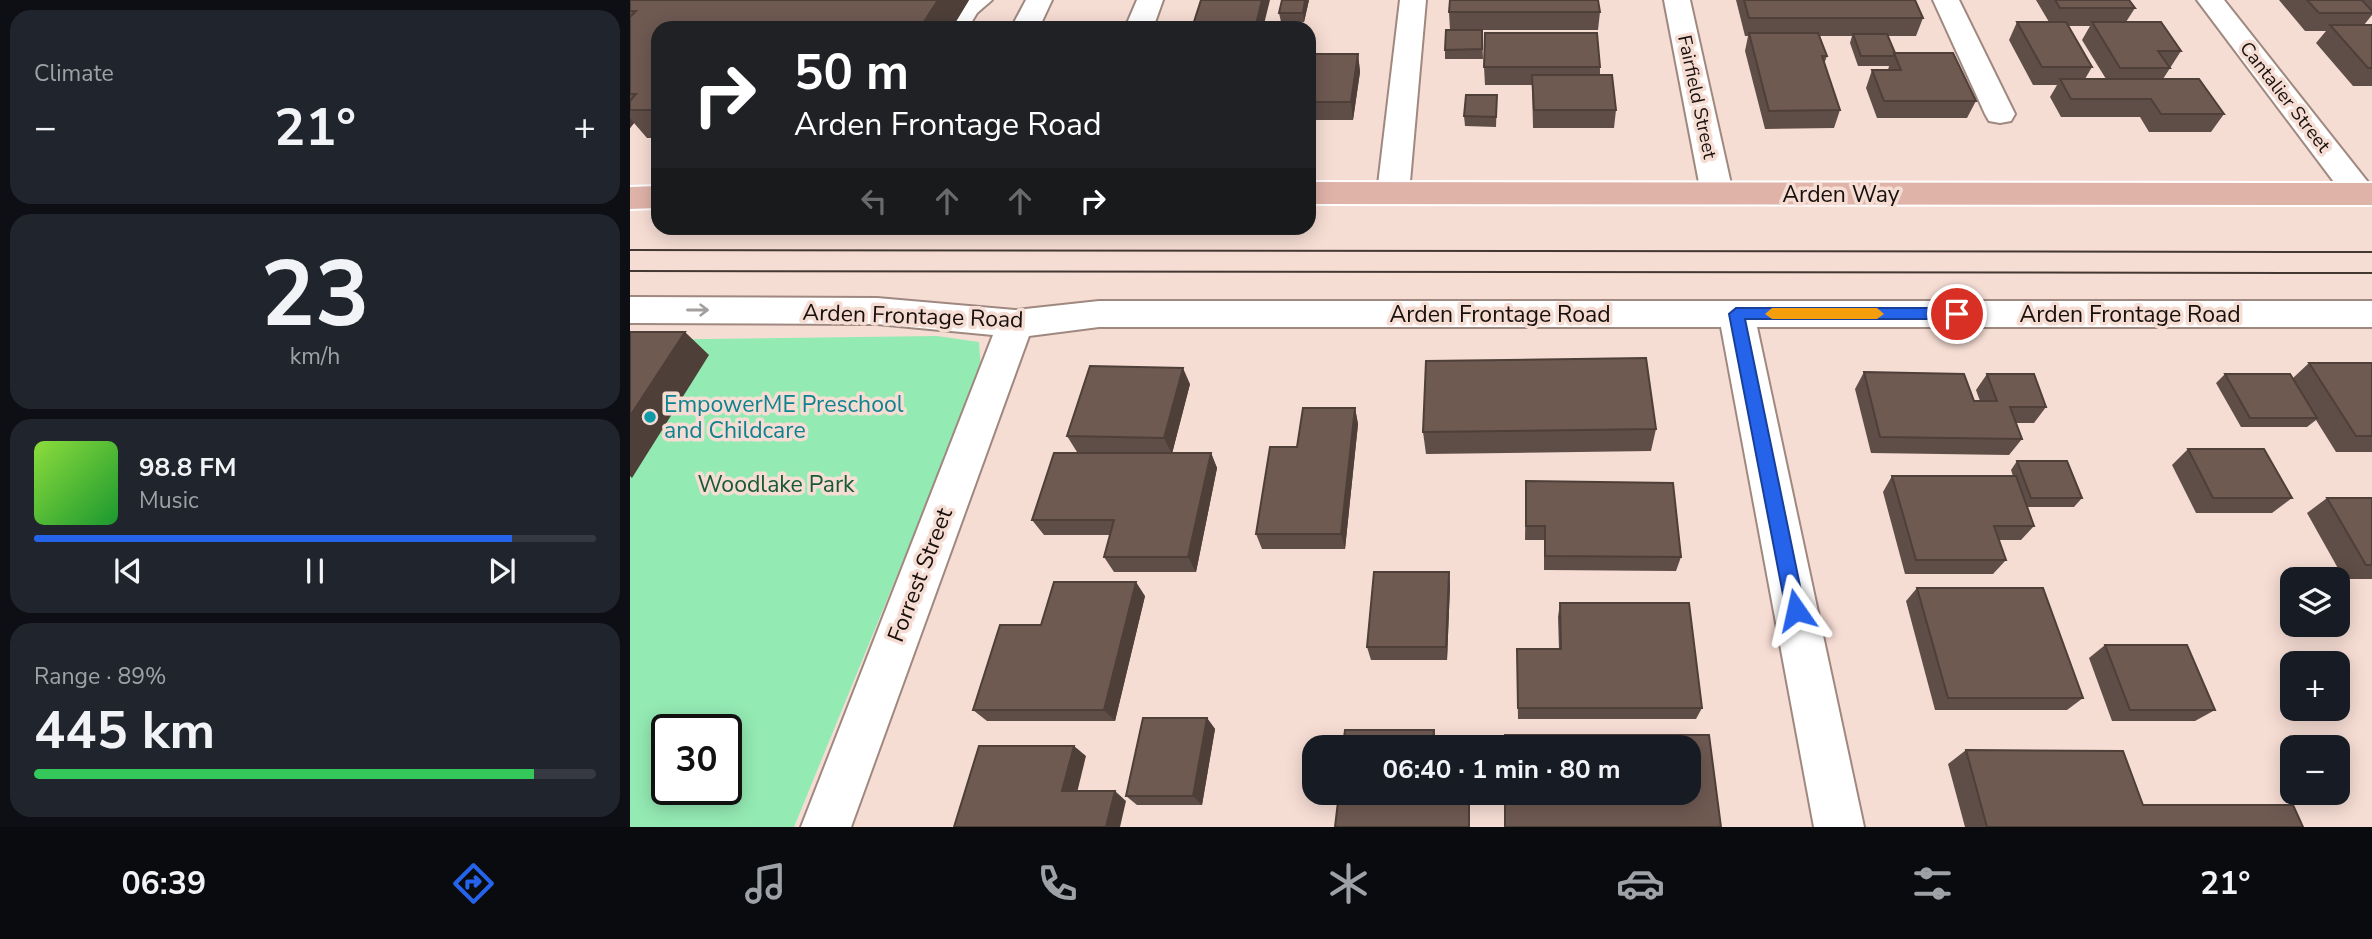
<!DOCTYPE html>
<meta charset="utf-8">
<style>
:root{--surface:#171b24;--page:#20242c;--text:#f1f3f6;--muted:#9ea1a6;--line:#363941;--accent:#2563eb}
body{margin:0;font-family:"Nunito Sans",sans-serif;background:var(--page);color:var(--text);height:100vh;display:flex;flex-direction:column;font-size:26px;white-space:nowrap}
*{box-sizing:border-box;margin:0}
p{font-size:23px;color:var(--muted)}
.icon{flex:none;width:38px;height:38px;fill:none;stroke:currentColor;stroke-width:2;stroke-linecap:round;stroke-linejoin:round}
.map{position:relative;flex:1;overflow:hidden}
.sheet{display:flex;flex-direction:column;gap:10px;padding:10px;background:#0d0f14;width:630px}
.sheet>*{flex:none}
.guide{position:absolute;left:21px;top:21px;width:665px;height:214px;border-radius:21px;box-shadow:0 4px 18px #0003;background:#202124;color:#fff;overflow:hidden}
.tools{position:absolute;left:1650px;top:567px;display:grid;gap:14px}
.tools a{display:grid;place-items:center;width:70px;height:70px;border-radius:14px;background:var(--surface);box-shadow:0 4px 18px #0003;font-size:35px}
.speed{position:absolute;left:21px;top:714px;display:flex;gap:14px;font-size:35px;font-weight:700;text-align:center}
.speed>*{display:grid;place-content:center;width:91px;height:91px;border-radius:50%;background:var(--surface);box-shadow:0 4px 18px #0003;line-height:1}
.speed .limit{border:4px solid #111;border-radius:10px;background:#fff;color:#111}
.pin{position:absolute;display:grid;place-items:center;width:60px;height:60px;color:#fff;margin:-30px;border:4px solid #fff;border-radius:50%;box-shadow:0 2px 7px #0007}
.me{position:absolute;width:77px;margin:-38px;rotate:349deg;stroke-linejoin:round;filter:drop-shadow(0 0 5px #0008)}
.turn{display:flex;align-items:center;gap:24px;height:147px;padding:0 28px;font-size:32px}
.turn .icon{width:91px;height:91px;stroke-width:2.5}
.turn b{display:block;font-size:49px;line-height:60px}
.lanes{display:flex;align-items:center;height:66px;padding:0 28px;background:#0003;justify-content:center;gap:35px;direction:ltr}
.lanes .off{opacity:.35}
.big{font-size:52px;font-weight:700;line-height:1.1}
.sheet .widget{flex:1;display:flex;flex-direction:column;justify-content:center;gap:10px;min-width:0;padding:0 24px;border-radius:21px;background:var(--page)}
.sheet .dial{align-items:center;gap:0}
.dial b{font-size:91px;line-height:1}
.song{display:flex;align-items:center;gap:21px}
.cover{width:84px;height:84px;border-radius:10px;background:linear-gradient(135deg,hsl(90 70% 55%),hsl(130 70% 35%))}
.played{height:7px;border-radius:4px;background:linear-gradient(90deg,var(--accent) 85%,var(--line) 85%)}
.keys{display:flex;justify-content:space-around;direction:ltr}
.heat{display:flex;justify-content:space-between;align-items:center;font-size:38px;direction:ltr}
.charge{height:10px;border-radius:5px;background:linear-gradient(90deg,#34c759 89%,var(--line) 0)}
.trip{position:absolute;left:672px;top:735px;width:399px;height:70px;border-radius:21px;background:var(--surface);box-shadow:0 4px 18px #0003;font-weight:700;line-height:70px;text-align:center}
.tabs{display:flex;height:112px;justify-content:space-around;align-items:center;background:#090b0e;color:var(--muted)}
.tabs .icon{width:49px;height:49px}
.tabs .active{color:var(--accent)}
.tabs b{font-size:32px;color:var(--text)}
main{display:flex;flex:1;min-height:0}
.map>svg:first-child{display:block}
</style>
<main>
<section class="sheet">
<div class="widget"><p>Climate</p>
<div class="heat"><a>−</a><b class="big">21°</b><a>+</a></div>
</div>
<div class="widget dial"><b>23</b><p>km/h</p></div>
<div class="widget">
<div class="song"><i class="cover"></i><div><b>98.8 FM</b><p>Music</p></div></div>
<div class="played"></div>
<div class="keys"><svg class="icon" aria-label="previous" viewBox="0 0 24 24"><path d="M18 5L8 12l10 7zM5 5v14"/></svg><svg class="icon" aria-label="pause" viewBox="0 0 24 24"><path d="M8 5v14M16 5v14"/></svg><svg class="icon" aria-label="next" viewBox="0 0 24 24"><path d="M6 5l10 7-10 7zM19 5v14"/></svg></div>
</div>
<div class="widget"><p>Range · 89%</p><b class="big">445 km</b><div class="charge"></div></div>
</section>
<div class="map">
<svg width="1742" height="827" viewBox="0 0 1742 827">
<rect width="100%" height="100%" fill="#f6ddd4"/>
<path fill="#94eab3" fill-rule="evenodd" d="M 307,336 L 349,342 L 351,370 L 164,827 L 0,827 L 0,340 ZM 37,730 L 96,730 L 96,789 L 37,789 Z"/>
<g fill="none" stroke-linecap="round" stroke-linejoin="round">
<defs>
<g id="minor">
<path d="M 331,0 L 362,0 L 347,13 L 338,28 L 310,28 Z"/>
<path d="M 396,0 L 422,0 L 409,28 L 381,28 Z"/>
<path d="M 507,0 L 533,0 L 523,28 L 495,28 Z"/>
<path d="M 770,0 L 796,0 L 779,193 L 774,201 L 763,204 L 752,201 L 747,193 Z"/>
<path d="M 1034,0 L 1060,0 L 1103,193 L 1098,201 L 1087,204 L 1076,201 L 1071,193 Z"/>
<path d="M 1303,0 L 1329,0 L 1385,114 L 1381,121 L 1370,123 L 1359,121 L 1355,114 Z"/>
<path d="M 1567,0 L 1594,0 L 1741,186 L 1741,202 L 1730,205 L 1719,202 Z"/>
<path d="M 0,297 L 247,298 L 385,310 L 469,301 L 1742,301 L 1742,327 L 1127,327 L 1234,827 L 1184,827 L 1091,327 L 469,327 L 399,336 L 221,827 L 171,827 L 363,335 L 247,324 L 0,323 Z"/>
</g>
<g id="major">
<path d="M 679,182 L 1742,183 L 1742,205 L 679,204 Z"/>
<path d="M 28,186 L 28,208 L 0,209 L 0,187 Z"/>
</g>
</defs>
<use href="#minor" stroke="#9f887f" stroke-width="4"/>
<use href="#major" stroke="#fff" stroke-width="4"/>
<use href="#minor" fill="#fff" fill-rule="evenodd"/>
<use href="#major" fill="#e0b3a9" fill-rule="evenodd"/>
<g stroke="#443833" stroke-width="2">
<path d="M 0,250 L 1742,252"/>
<path d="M 0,271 L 1742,273"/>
</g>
</g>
<g fill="#5f4d47" fill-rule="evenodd">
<path d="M 0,0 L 339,0 L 322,28 L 28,28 L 28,138 L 17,138 L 4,123 L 0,128 Z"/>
<path d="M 652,0 L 679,0 L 674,22 L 651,22 L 649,13 Z"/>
<path d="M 1106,0 L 1285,0 L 1293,18 L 1286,36 L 1258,36 L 1265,53 L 1346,101 L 1337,118 L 1247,118 L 1236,88 L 1242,70 L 1258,70 L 1259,66 L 1228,66 L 1220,43 L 1222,36 L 1190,36 L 1197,56 L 1194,64 L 1210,110 L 1204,128 L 1135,129 L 1115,51 L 1118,36 L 1115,36 Z"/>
<path d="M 1406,0 L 1499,0 L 1505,8 L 1496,22 L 1551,51 L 1533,79 L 1594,114 L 1581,132 L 1519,132 L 1510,117 L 1431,117 L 1420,97 L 1427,85 L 1403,85 L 1379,40 L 1387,22 L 1419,22 ZM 1438,26 L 1460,26 L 1452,40 L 1476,79 L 1455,79 L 1462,67 Z"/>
<path d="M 1649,0 L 1742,0 L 1742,15 L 1734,25 L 1742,25 L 1742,86 L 1723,86 L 1686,43 L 1696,31 L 1675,31 Z"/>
<path d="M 819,12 L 970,12 L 968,30 L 852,30 L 853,59 L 815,59 L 815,50 L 820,30 Z"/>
<path d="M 679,54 L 728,54 L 730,72 L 723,120 L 679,120 Z"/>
<path d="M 854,67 L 970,67 L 970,75 L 986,110 L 984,128 L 903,128 L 902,85 L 855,85 Z"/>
<path d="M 867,95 L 866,127 L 835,126 L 834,116 Z"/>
<path d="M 1679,363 L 1742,363 L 1742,452 L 1706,452 L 1686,420 L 1677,427 L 1611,427 L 1586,383 L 1595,374 L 1663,378 Z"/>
<path d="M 1234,372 L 1344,401 L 1350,401 L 1346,390 L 1357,374 L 1416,407 L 1404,423 L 1386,423 L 1392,439 L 1379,455 L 1241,453 L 1225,389 Z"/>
<path d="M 560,384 L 542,453 L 581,453 L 587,468 L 566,572 L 484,572 L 474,557 L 480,535 L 414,535 L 402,520 L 447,452 L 437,436 Z"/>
<path d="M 725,408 L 728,424 L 715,549 L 632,549 L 626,534 L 667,447 Z"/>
<path d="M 1026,429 L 1021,451 L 796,454 L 793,432 Z"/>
<path d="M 1558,449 L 1662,498 L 1642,513 L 1566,513 L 1542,465 Z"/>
<path d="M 1387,461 L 1452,498 L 1444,507 L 1397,507 L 1404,526 L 1391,540 L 1369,540 L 1376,560 L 1363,574 L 1275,574 L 1253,492 L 1262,476 L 1383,476 L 1381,470 Z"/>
<path d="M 896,481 L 1051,557 L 1046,571 L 914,570 L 914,540 L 895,540 Z"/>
<path d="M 1697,498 L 1742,498 L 1742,579 L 1714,579 L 1677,513 Z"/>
<path d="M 819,572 L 820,586 L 817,660 L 741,660 L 737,647 Z"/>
<path d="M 1287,588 L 1453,698 L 1437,710 L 1305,710 L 1276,601 Z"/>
<path d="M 515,596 L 485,721 L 357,721 L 343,710 L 411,625 Z"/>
<path d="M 930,603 L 1072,708 L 1066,719 L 888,719 L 887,649 L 929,649 L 928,617 Z"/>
<path d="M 1475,645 L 1585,710 L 1565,721 L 1482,721 L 1459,658 Z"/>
<path d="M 577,718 L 585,729 L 572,805 L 507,805 L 496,796 Z"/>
<path d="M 1336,750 L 1513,805 L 1673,827 L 1335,827 L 1318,764 Z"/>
</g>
<g fill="#4e3f39">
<path d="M 308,0 L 339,0 L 322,28 L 290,28 Z"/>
<path d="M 632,0 L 640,0 L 633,28 L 625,28 Z"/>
<path d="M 675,0 L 679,0 L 674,22 L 673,13 Z"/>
<path d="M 728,54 L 730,72 L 723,120 L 721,102 Z"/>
<path d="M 0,118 L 4,123 L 0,128 Z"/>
<path d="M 55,332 L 79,355 L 2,478 L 0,476 L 0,416 Z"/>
<path d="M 553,368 L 560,384 L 542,454 L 534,438 Z"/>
<path d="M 725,408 L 728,424 L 715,549 L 711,534 Z"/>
<path d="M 581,453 L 587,468 L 566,572 L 558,557 Z"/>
<path d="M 819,572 L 820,586 L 817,660 L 816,647 Z"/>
<path d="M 506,582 L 515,596 L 485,721 L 474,710 Z"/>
<path d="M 577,718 L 585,729 L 572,805 L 563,796 Z"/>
<path d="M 804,730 L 806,741 L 805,747 L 803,747 Z"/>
<path d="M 444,746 L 456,756 L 445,801 L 432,791 Z"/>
<path d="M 485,791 L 496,801 L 490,827 L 476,827 Z"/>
<rect x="839" y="793" width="1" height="34"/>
</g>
<g fill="#6f5a52" stroke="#4e3f39" stroke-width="2">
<path d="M 0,0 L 308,0 L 290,28 L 28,28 L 28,110 L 0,110 L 0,101 L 6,94 L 0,94 L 0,17 L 6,11 L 0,11 Z"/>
<path d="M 571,0 L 632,0 L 625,28 L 562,28 Z"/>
<path d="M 652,0 L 675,0 L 673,13 L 649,13 Z"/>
<path d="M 820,0 L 968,0 L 970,12 L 819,12 Z"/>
<path d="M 1114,0 L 1285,0 L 1293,18 L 1119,18 Z"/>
<path d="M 1425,0 L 1499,0 L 1505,8 L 1430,8 Z"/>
<path d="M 1677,0 L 1732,0 L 1742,11 L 1742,13 L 1689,13 Z"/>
<path d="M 1387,22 L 1436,22 L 1462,67 L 1412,67 Z"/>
<path d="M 1462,22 L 1531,22 L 1551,51 L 1528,51 L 1540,68 L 1490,68 Z"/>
<path d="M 1700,25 L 1742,25 L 1742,68 L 1738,68 Z"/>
<path d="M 816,30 L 852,30 L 852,49 L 815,50 Z"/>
<path d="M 855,33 L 967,33 L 970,67 L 854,67 Z"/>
<path d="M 1119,33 L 1188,33 L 1197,56 L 1192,56 L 1210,110 L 1139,111 Z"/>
<path d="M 1223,34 L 1257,34 L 1265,53 L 1263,56 L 1231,56 Z"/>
<path d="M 1264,53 L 1323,53 L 1346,101 L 1254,101 L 1242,70 L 1271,70 Z"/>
<path d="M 679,54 L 728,54 L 721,102 L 679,102 Z"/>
<path d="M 902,75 L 982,75 L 986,110 L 904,110 Z"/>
<path d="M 1430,79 L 1569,79 L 1594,114 L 1531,114 L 1521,99 L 1441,99 Z"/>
<path d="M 836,95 L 867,95 L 866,117 L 834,116 Z"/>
<path d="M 0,332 L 55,332 L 0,416 Z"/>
<path d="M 1016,358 L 1026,429 L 793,432 L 796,361 Z"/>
<path d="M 1679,363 L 1742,363 L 1742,436 L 1726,436 Z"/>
<path d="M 460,366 L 553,368 L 534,438 L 437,436 Z"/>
<path d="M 1234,372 L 1334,374 L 1344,401 L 1367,401 L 1357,374 L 1404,374 L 1416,407 L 1380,407 L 1392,439 L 1250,437 Z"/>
<path d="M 1595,374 L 1660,374 L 1687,418 L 1620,418 Z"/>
<path d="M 673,408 L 725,408 L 711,534 L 626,534 L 640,447 L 667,447 Z"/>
<path d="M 1558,449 L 1634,449 L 1662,498 L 1583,498 Z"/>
<path d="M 424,453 L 581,453 L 558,557 L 474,557 L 484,520 L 402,520 Z"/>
<path d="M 1387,461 L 1437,461 L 1452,498 L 1401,498 Z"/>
<path d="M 1262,476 L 1386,476 L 1404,526 L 1364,526 L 1376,560 L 1286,560 Z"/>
<path d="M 896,481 L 1043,483 L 1051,557 L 915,556 L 915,526 L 896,526 Z"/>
<path d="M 1697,498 L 1742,498 L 1742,565 L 1736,565 Z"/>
<path d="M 744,572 L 819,572 L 816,647 L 737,647 Z"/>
<path d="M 424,582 L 506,582 L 474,710 L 343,710 L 370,625 L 411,625 Z"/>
<path d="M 1287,588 L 1413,588 L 1453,698 L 1318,698 Z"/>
<path d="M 930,603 L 1059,603 L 1072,708 L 888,708 L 887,649 L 931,649 Z"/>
<path d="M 1475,645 L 1557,645 L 1585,710 L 1500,710 Z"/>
<path d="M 513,718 L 577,718 L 563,796 L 496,796 Z"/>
<path d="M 715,730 L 804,730 L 803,747 L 713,747 Z"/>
<path d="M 875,735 L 1079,735 L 1091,827 L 875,827 L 875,793 L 1059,793 L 1059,747 L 875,747 Z"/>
<path d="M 349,746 L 444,746 L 432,791 L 485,791 L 476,827 L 324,827 Z"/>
<path d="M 1336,750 L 1493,751 L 1513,805 L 1663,805 L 1673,827 L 1357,827 Z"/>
<path d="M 709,793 L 839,793 L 839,827 L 705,827 Z"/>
</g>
<defs><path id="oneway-shaft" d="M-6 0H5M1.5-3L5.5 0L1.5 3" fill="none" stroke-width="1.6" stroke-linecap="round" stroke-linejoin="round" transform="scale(1.75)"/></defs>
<use stroke="#a39f9e" href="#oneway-shaft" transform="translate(68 310)"/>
<path fill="#2563eb" stroke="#184099" stroke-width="2" d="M 1106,308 L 1327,308 L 1335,314 L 1327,319 L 1115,319 L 1175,610 L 1172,616 L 1166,619 L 1159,616 L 1156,610 L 1099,314 Z"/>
<path fill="#f59e0b" d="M 1142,308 L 1247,308 L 1254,314 L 1247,319 L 1142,319 L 1135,314 Z"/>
<circle fill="#0f9aa8" stroke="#f6ddd4" stroke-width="2.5" cx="20" cy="417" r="7"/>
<g text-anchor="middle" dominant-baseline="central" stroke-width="7" stroke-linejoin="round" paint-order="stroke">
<g font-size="19" fill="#18100c" stroke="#f6ddd4">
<text transform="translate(1067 97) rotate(78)">Fairfield Street</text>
<text transform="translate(1655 97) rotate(52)">Cantalier Street</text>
</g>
<g font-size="23" fill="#18100c" stroke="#f6ddd4">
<text x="1211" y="194">Arden Way</text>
<text x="870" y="314">Arden Frontage Road</text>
<text x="1500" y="314">Arden Frontage Road</text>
<text transform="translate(283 316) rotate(2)">Arden Frontage Road</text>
<text transform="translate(290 575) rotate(-69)">Forrest Street</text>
</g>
<g font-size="23" fill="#0d838f" stroke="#f6ddd4" text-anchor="start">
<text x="34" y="404">EmpowerME Preschool<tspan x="34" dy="26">and Childcare</tspan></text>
</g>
<g font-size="23" fill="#185936" stroke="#f6ddd4">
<text x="146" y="484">Woodlake Park</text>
</g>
</g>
</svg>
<div class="tools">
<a><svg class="icon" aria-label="layers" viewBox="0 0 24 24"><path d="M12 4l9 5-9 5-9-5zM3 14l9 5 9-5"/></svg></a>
<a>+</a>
<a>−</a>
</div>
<div class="speed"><div class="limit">30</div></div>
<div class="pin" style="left:1327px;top:314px;background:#d93025"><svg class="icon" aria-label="arrive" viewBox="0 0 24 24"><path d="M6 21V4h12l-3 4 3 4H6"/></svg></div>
<svg class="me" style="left:1166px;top:610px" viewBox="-20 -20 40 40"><path d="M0-17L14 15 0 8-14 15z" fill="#2563eb" stroke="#fff" stroke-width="4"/></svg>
<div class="trip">06:40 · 1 min · 80 m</div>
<div class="guide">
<div class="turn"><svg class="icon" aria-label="right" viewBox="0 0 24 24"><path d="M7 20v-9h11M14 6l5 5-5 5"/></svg><div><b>50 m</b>Arden Frontage Road</div></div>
<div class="lanes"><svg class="icon off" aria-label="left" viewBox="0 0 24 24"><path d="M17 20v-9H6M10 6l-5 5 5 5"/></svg><svg class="icon off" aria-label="ahead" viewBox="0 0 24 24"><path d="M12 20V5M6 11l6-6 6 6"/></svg><svg class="icon off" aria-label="ahead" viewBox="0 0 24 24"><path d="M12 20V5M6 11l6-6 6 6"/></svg><svg class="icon" aria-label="right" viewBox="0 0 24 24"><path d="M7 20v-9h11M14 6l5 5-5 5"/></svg></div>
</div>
</div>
</main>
<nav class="tabs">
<b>06:39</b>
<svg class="icon active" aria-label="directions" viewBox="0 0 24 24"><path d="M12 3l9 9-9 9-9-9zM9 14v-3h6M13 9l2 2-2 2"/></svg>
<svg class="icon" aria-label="music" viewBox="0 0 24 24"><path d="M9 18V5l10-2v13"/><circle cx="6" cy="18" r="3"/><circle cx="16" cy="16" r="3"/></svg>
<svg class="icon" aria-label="phone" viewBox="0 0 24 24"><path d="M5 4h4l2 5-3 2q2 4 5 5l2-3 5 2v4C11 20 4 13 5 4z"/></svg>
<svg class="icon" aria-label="climate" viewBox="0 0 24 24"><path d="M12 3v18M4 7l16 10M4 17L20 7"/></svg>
<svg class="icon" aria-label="car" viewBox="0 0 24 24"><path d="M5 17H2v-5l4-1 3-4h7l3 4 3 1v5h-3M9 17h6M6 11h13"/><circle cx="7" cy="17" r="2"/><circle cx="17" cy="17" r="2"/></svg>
<svg class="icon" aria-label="filters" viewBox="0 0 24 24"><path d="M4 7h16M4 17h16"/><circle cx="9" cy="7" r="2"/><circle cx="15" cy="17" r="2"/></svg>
<b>21°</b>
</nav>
